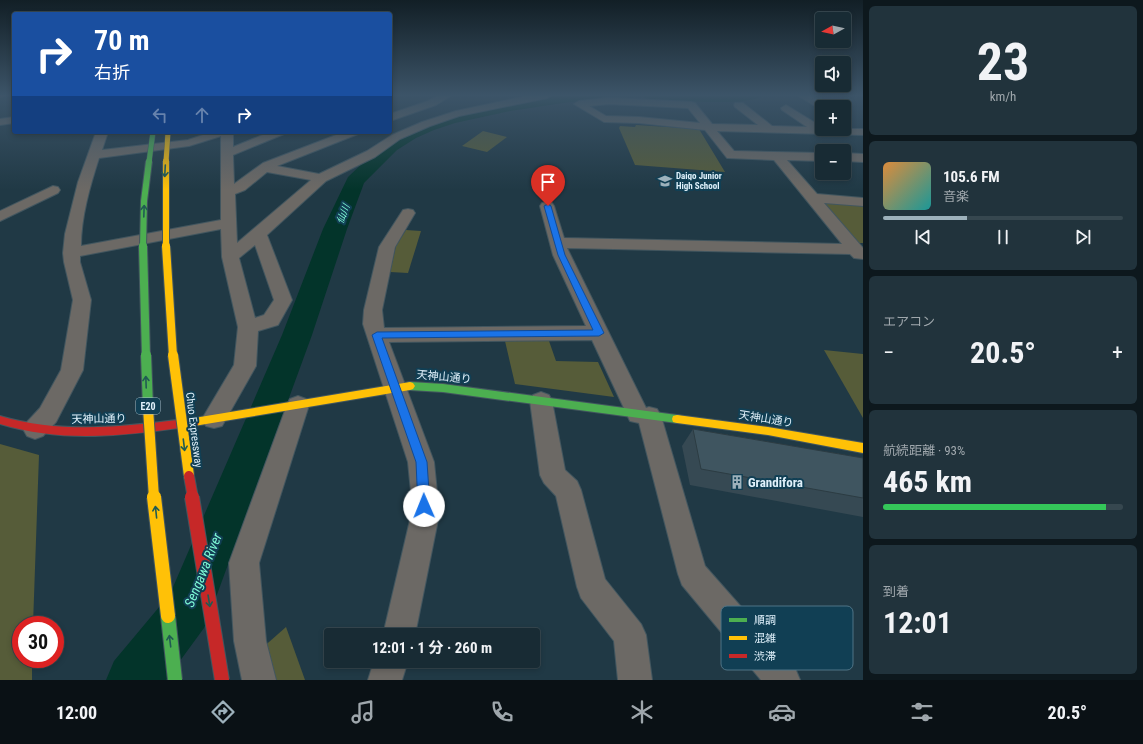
<!DOCTYPE html>
<html lang="ja">
<meta charset="utf-8">
<style>
:root{--surface:#182b34;--page:#21333c;--text:#f1f3f6;--muted:#9fa7ac;--line:#36474f;--accent:#9db1bb}
body{margin:0;font-family:"Roboto Condensed","Noto Sans JP",sans-serif;background:var(--page);color:var(--text);height:100vh;display:flex;flex-direction:column;font-size:15px;white-space:nowrap}
*{box-sizing:border-box;margin:0}
p{font-size:13px;color:var(--muted)}
.icon{flex:none;width:22px;height:22px;fill:none;stroke:currentColor;stroke-width:2;stroke-linecap:round;stroke-linejoin:round}
.map{position:relative;flex:1;overflow:hidden}
.sheet{display:flex;flex-direction:column;gap:6px;padding:6px;background:#0d181d;width:280px}
.sheet>*{flex:none}
.banner{position:absolute;left:12px;top:12px;width:380px;height:122px;border-radius:4px;box-shadow:0 2px 6px #0003,0 0 0 1px var(--line);background:#1a4fa0;color:#fff;overflow:hidden}
.needle{width:26px;rotate:262deg}
.tools{position:absolute;left:815px;top:12px;display:grid;gap:8px}
.tools a{display:grid;place-items:center;width:36px;height:36px;border-radius:4px;background:var(--surface);box-shadow:0 2px 6px #0003,0 0 0 1px var(--line);font-size:20px}
.speed{position:absolute;left:12px;top:616px;display:flex;gap:8px;font-size:20px;font-weight:700;text-align:center}
.speed>*{display:grid;place-content:center;width:52px;height:52px;border-radius:50%;background:var(--surface);box-shadow:0 2px 6px #0003,0 0 0 1px var(--line);line-height:1}
.speed .limit{border:6px solid #d22;background:#fff;color:#111}
.pin{position:absolute;display:grid;place-items:center;width:34px;height:34px;color:#fff;margin:-41px -17px;border-radius:50% 50% 50% 0;rotate:-45deg;box-shadow:0 0 4px #0007}
.pin .icon{rotate:45deg}
.me{position:absolute;width:44px;margin:-22px;rotate:359deg;stroke-linejoin:round;filter:drop-shadow(0 0 3px #0008)}
.turn{display:flex;align-items:center;gap:14px;height:84px;padding:0 16px;font-size:18px}
.turn .icon{width:52px;height:52px;stroke-width:2.5}
.turn b{display:block;font-size:28px;line-height:34px}
.lanes{display:flex;align-items:center;height:38px;padding:0 16px;background:#0003;justify-content:center;gap:20px;direction:ltr}
.lanes .off{opacity:.35}
.big{font-size:30px;font-weight:700;line-height:1.1}
.sheet .tile{flex:1;display:flex;flex-direction:column;justify-content:center;gap:6px;min-width:0;padding:0 14px;border-radius:6px;background:var(--page)}
.sheet .dial{align-items:center;gap:0}
.dial b{font-size:52px;line-height:1}
.song{display:flex;align-items:center;gap:12px}
.cover{width:48px;height:48px;border-radius:6px;background:linear-gradient(135deg,hsl(30 70% 55%),hsl(180 70% 35%))}
.played{height:4px;border-radius:2px;background:linear-gradient(90deg,var(--accent) 35%,var(--line) 35%)}
.keys{display:flex;justify-content:space-around;direction:ltr}
.heat{display:flex;justify-content:space-between;align-items:center;font-size:22px;direction:ltr}
.charge{height:6px;border-radius:3px;background:linear-gradient(90deg,#34c759 93%,var(--line) 0)}
.trip{position:absolute;left:324px;top:628px;width:216px;height:40px;border-radius:4px;background:var(--surface);box-shadow:0 2px 6px #0003,0 0 0 1px var(--line);font-weight:700;line-height:40px;text-align:center}
.menu{display:flex;height:64px;justify-content:space-around;align-items:center;background:#0a1115;color:var(--muted)}
.menu .icon{width:28px;height:28px}
.menu .selected{color:var(--accent)}
.menu b{font-size:18px;color:var(--text)}
main{display:flex;flex:1;min-height:0}
.map>svg:first-child{display:block}
</style>
<main>
<div class="map">
<svg width="863" height="680" viewBox="0 0 863 680">
<rect width="100%" height="100%" fill="#203945"/>
<g fill="#565c39">
<path d="M 636,125 L 699,129 L 725,172 L 635,165 L 619,128 L 620,126 L 635,127 Z"/>
<path d="M 483,131 L 507,137 L 487,152 L 462,146 Z"/>
<path d="M 819,201 L 863,203 L 863,243 L 856,243 Z"/>
<path d="M 406,230 L 421,231 L 408,273 L 390,272 L 396,246 Z"/>
<path d="M 505,341 L 549,341 L 556,361 L 598,362 L 614,397 L 515,384 Z"/>
<path d="M 824,350 L 863,354 L 863,418 Z"/>
<path d="M 0,444 L 39,455 L 33,625 L 21,625 L 21,659 L 32,659 L 32,680 L 0,680 Z"/>
<path d="M 286,627 L 305,680 L 250,680 L 244,664 Z"/>
</g>
<g fill="none" stroke-linecap="round" stroke-linejoin="round">
<g fill="#03342a" fill-rule="evenodd">
<path d="M 551,95 L 603,95 L 601,98 L 596,99 L 563,103 L 510,111 L 455,123 L 434,130 L 416,138 L 397,150 L 364,183 L 347,229 L 312,335 L 211,611 L 204,628 L 166,680 L 106,680 L 114,661 L 170,594 L 282,335 L 323,229 L 348,177 L 385,142 L 404,130 L 422,122 L 451,114 L 510,101 Z"/>
<path d="M 643,95 L 761,95 L 759,98 C 728,106 683,100 650,99 L 645,98 Z"/>
</g>
<defs>
<g id="street">
<path d="M 439,95 L 452,95 L 436,105 L 390,121 L 390,114 L 428,101 Z"/>
<path d="M 531,95 L 552,95 L 547,98 L 459,116 L 430,126 L 400,139 L 375,157 L 326,181 L 267,235 L 292,300 L 278,325 L 258,331 L 256,366 L 222,426 L 214,428 L 206,426 L 202,419 L 234,365 L 238,327 L 222,257 L 221,229 L 80,256 L 80,262 L 91,300 L 83,370 L 56,422 L 43,436 L 35,439 L 27,436 L 23,429 L 27,422 L 40,408 L 61,370 L 73,300 L 64,262 L 63,253 L 65,234 L 78,182 L 96,132 L 108,132 L 102,150 L 188,140 L 212,132 L 233,132 L 233,147 L 270,132 L 286,132 L 284,134 L 233,155 L 234,184 L 263,163 L 344,132 L 360,132 L 358,134 L 277,166 L 319,174 L 367,151 L 392,135 L 422,122 L 456,111 ZM 221,136 L 221,220 L 81,246 C 81,217 90,186 99,158 L 189,146 ZM 267,172 L 311,180 L 237,243 L 235,194 L 245,190 ZM 255,245 L 274,300 L 264,315 L 255,318 L 239,258 Z"/>
<path d="M 797,95 L 810,95 L 829,107 L 822,107 L 822,110 L 820,109 Z"/>
<path d="M 609,98 L 691,102 L 695,103 L 712,124 L 758,125 L 735,107 L 734,105 L 735,103 L 743,103 L 772,126 L 807,127 L 782,110 L 781,108 L 786,105 L 822,127 L 822,129 L 863,129 L 863,135 L 717,131 L 734,151 L 822,153 L 822,161 L 787,160 L 817,194 L 863,198 L 863,206 L 824,203 L 863,248 L 863,259 L 854,258 L 850,254 L 567,248 L 646,408 L 649,407 L 657,409 L 661,416 L 705,566 L 795,668 L 800,680 L 761,680 L 682,585 L 678,574 L 639,423 L 630,421 L 592,340 L 389,342 L 434,462 L 437,492 L 438,520 L 415,635 L 383,635 L 410,520 L 411,492 L 408,462 L 363,324 L 364,310 L 379,247 L 403,210 L 408,209 L 413,210 L 415,213 L 395,247 L 382,310 L 384,328 L 586,326 L 553,255 L 540,206 L 542,203 L 547,202 L 552,203 L 554,206 L 564,238 L 842,244 L 774,160 L 727,158 L 705,130 L 639,123 L 604,122 L 574,104 L 579,101 ZM 609,104 L 688,108 L 700,123 L 639,117 L 606,116 L 589,106 Z"/>
<path d="M 14,117 L 14,123 L 0,125 L 0,119 Z"/>
<path d="M 844,153 L 863,154 L 863,162 L 844,161 Z"/>
<path d="M 53,186 L 58,187 L 60,190 L 58,193 L 0,221 L 0,211 Z"/>
<path d="M 541,392 L 549,395 L 552,401 L 565,470 L 577,481 L 581,490 L 605,579 L 641,624 L 646,635 L 652,680 L 618,680 L 614,641 L 581,598 L 577,587 L 556,496 L 544,483 L 540,475 L 530,401 L 533,395 Z"/>
<path d="M 298,396 L 306,399 L 309,405 L 259,563 L 266,641 L 276,680 L 242,680 L 234,641 L 229,563 L 287,405 L 290,399 Z"/>
<path d="M 374,661 L 408,661 L 402,680 L 368,680 Z"/>
</g>
<path id="fast" d="M 410,382 L 443,384 L 677,415 L 681,416 L 682,419 L 681,422 L 677,423 L 443,392 L 410,390 L 407,389 L 405,386 L 407,383 Z"/>
<g id="slow">
<path d="M 410,382 L 413,383 L 415,386 L 413,389 L 410,390 L 194,426 L 190,425 L 189,422 L 190,419 L 194,418 Z"/>
<path d="M 677,415 L 768,427 L 863,443 L 863,453 L 768,435 L 677,423 L 673,422 L 672,419 L 673,416 Z"/>
</g>
<g id="jam">
<path d="M 0,95 L 7,95 L 0,97 Z"/>
<path d="M 0,416 C 64,435 129,426 194,418 L 198,419 L 199,422 L 198,425 L 194,426 C 128,435 65,444 0,424 Z"/>
</g>
</defs>
<use href="#street" stroke="#42565f" stroke-width="2"/>
<use href="#fast" stroke="#42565f" stroke-width="2"/>
<use href="#slow" stroke="#42565f" stroke-width="2"/>
<use href="#jam" stroke="#42565f" stroke-width="2"/>
<use href="#street" fill="#6c6965" fill-rule="evenodd"/>
<use href="#fast" fill="#4caf50" fill-rule="evenodd"/>
<use href="#slow" fill="#ffc107" fill-rule="evenodd"/>
<use href="#jam" fill="#c62828" fill-rule="evenodd"/>
<defs>
<path id="fast-bridge-far4" d="M 149,162 L 153,132"/>
<path id="fast-bridge-far3" d="M 143,247 L 144,201 L 149,161"/>
<path id="fast-bridge-far2" d="M 143,246 L 146,356"/>
<path id="fast-bridge-far1" d="M 146,355 L 148,408"/>
<path id="fast-bridge" d="M 168,616 L 175,680"/>
<path id="slow-bridge-far4" d="M 166,162 L 168,132"/>
<path id="slow-bridge-far3" d="M 166,247 L 166,161"/>
<path id="slow-bridge-far2" d="M 166,246 L 173,356"/>
<g id="slow-bridge-far1">
<path d="M 173,355 L 189,476"/>
<path d="M 148,408 L 154,498"/>
</g>
<path id="slow-bridge" d="M 154,497 L 168,616"/>
<path id="jam-bridge-far1" d="M 189,476 L 193,498"/>
<path id="jam-bridge" d="M 192,497 L 222,680"/>
</defs>
<use href="#fast-bridge-far4" stroke="#42565f" stroke-width="6" stroke-linecap="butt"/>
<use href="#fast-bridge-far3" stroke="#42565f" stroke-width="8" stroke-linecap="butt"/>
<use href="#fast-bridge-far2" stroke="#42565f" stroke-width="10" stroke-linecap="butt"/>
<use href="#fast-bridge-far1" stroke="#42565f" stroke-width="12" stroke-linecap="butt"/>
<use href="#fast-bridge" stroke="#42565f" stroke-width="16" stroke-linecap="butt"/>
<use href="#slow-bridge-far4" stroke="#42565f" stroke-width="6" stroke-linecap="butt"/>
<use href="#slow-bridge-far3" stroke="#42565f" stroke-width="8" stroke-linecap="butt"/>
<use href="#slow-bridge-far2" stroke="#42565f" stroke-width="10" stroke-linecap="butt"/>
<use href="#slow-bridge-far1" stroke="#42565f" stroke-width="12" stroke-linecap="butt"/>
<use href="#slow-bridge" stroke="#42565f" stroke-width="16" stroke-linecap="butt"/>
<use href="#jam-bridge-far1" stroke="#42565f" stroke-width="12" stroke-linecap="butt"/>
<use href="#jam-bridge" stroke="#42565f" stroke-width="16" stroke-linecap="butt"/>
<use href="#fast-bridge-far4" stroke="#4caf50" stroke-width="5"/>
<use href="#fast-bridge-far3" stroke="#4caf50" stroke-width="6"/>
<use href="#fast-bridge-far2" stroke="#4caf50" stroke-width="8"/>
<use href="#fast-bridge-far1" stroke="#4caf50" stroke-width="10"/>
<use href="#fast-bridge" stroke="#4caf50" stroke-width="14"/>
<use href="#slow-bridge-far4" stroke="#ffc107" stroke-width="5"/>
<use href="#slow-bridge-far3" stroke="#ffc107" stroke-width="6"/>
<use href="#slow-bridge-far2" stroke="#ffc107" stroke-width="8"/>
<use href="#slow-bridge-far1" stroke="#ffc107" stroke-width="10"/>
<use href="#slow-bridge" stroke="#ffc107" stroke-width="14"/>
<use href="#jam-bridge-far1" stroke="#c62828" stroke-width="10"/>
<use href="#jam-bridge" stroke="#c62828" stroke-width="14"/>
</g>
<path fill="#364953" d="M 693,429 L 863,458 L 863,517 L 690,485 L 682,446 Z"/>
<path fill="#3f5560" stroke="#2c3c43" d="M 693,429 L 863,458 L 863,498 L 701,469 Z"/>
<defs><path id="oneway-shaft" d="M-6 0H5M1.5-3L5.5 0L1.5 3" fill="none" stroke-width="1.6" stroke-linecap="round" stroke-linejoin="round"/></defs>
<g stroke="#205b53">
<use href="#oneway-shaft" transform="translate(165 171) rotate(93)"/>
<use href="#oneway-shaft" transform="translate(144 211) rotate(-88)"/>
<use href="#oneway-shaft" transform="translate(146 382) rotate(-92)"/>
<use href="#oneway-shaft" transform="translate(184 445) rotate(83)"/>
<use href="#oneway-shaft" transform="translate(156 512) rotate(-96)"/>
<use href="#oneway-shaft" transform="translate(209 601) rotate(81)"/>
<use href="#oneway-shaft" transform="translate(170 641) rotate(-97)"/>
</g>
<linearGradient id="sky" x2="0" y2="1"><stop stop-color="#121f26"/><stop offset="0.5" stop-color="#3c5468"/><stop offset="1" stop-color="#3c5468" stop-opacity="0"/></linearGradient>
<rect width="863" height="190" fill="url(#sky)"/>
<path fill="#1a73e8" stroke="#114b97" d="M 548,204 L 551,206 L 565,255 L 604,333 L 599,336 L 382,338 L 427,462 L 430,506 L 428,510 L 424,512 L 420,510 L 418,506 L 416,462 L 372,335 L 377,332 L 593,330 L 558,255 L 544,206 Z"/>
<defs>
<symbol id="school-bare" viewBox="-9 -9 18 18"><path d="M0-5L7-2L0 1L-7-2ZM-4 1L0 2.5L4 1V4Q0 6-4 4Z" fill="#9db1bb" stroke="#113f54" stroke-width="2.5" paint-order="stroke"/></symbol>
<symbol id="building-bare" viewBox="-9 -9 18 18"><path d="M-4-6H4V6H1V3H-1V6H-4ZM-2.5-4.3h1.7v1.8h-1.7ZM.8-4.3h1.7v1.8H.8ZM-2.5-1h1.7V.8h-1.7ZM.8-1h1.7V.8H.8Z" fill="#9db1bb" stroke="#113f54" stroke-width="2.5" paint-order="stroke"/></symbol>
</defs>
<g fill-rule="evenodd">
<use href="#school-bare" x="655" y="171" width="20" height="20"/>
<use href="#building-bare" x="727" y="472" width="20" height="20"/>
</g>
<g text-anchor="middle" dominant-baseline="central" stroke-width="4" stroke-linejoin="round" paint-order="stroke">
<g font-size="9" font-weight="bold" fill="#e0f1fb" stroke="#113f54" text-anchor="start">
<text x="676" y="176">Daigo Junior<tspan x="676" dy="10">High School</tspan></text>
</g>
<g font-size="10" font-style="italic" fill="#7df8d5" stroke="#113f54">
<text transform="translate(343 214) rotate(-69)">仙川</text>
</g>
<rect fill="#113f54" stroke="#a2bcc9" stroke-width="1" x="136" y="398" width="24" height="16" rx="3"/>
<g font-size="10" font-weight="bold" fill="#e0f1fb">
<text x="148" y="406">E20</text>
</g>
<g font-size="11" fill="#e0f1fb" stroke="#113f54">
<text transform="translate(444 377) rotate(5)">天神山通り</text>
<text transform="translate(99 419) rotate(-1)">天神山通り</text>
<text transform="translate(766 419) rotate(9)">天神山通り</text>
<text transform="translate(194 430) rotate(83)">Chuo Expressway</text>
</g>
<g font-size="13" font-weight="bold" fill="#e0f1fb" stroke="#113f54" text-anchor="start">
<text x="748" y="482">Grandifora</text>
</g>
<g font-size="14" font-style="italic" fill="#7df8d5" stroke="#113f54">
<text transform="translate(203 570) rotate(-68)">Sengawa River</text>
</g>
</g>
<rect x="721" y="606" width="132" height="64" rx="6" fill="#113f54" stroke="#4f7486" stroke-width="1"/>
<rect x="729" y="618" width="18" height="4" fill="#4caf50"/>
<rect x="729" y="636" width="18" height="4" fill="#ffc107"/>
<rect x="729" y="654" width="18" height="4" fill="#c62828"/>
<g font-size="11" fill="#e0f1fb">
<text x="754" y="624">順調</text>
<text x="754" y="642">混雑</text>
<text x="754" y="660">渋滞</text>
</g>
</svg>
<div class="tools">
<a><svg class="needle" viewBox="-14 -14 28 28"><path d="M0-13l5 13h-10z" fill="#e53935"/><path d="M0 13l5-13h-10z" fill="#9fa7ac"/></svg></a>
<a><svg class="icon" aria-label="sound" viewBox="0 0 24 24"><path d="M4 9h4l5-4v14l-5-4H4zM17 9q2 3 0 6"/></svg></a>
<a>+</a>
<a>−</a>
</div>
<div class="speed"><div class="limit">30</div></div>
<div class="pin" style="left:548px;top:206px;background:#d93025"><svg class="icon" aria-label="arrive" viewBox="0 0 24 24"><path d="M6 21V4h12l-3 4 3 4H6"/></svg></div>
<svg class="me" style="left:424px;top:506px" viewBox="-20 -20 40 40"><circle r="19" fill="#fff"/><path d="M0-13L10 11 0 6-10 11z" fill="#1a73e8"/></svg>
<div class="trip">12:01 · 1 分 · 260 m</div>
<div class="banner">
<div class="turn"><svg class="icon" aria-label="right" viewBox="0 0 24 24"><path d="M7 20v-9h11M14 6l5 5-5 5"/></svg><div><b>70 m</b>右折</div></div>
<div class="lanes"><svg class="icon off" aria-label="left" viewBox="0 0 24 24"><path d="M17 20v-9H6M10 6l-5 5 5 5"/></svg><svg class="icon off" aria-label="ahead" viewBox="0 0 24 24"><path d="M12 20V5M6 11l6-6 6 6"/></svg><svg class="icon" aria-label="right" viewBox="0 0 24 24"><path d="M7 20v-9h11M14 6l5 5-5 5"/></svg></div>
</div>
</div>
<section class="sheet">
<div class="tile dial"><b>23</b><p>km/h</p></div>
<div class="tile">
<div class="song"><i class="cover"></i><div><b>105.6 FM</b><p>音楽</p></div></div>
<div class="played"></div>
<div class="keys"><svg class="icon" aria-label="previous" viewBox="0 0 24 24"><path d="M18 5L8 12l10 7zM5 5v14"/></svg><svg class="icon" aria-label="pause" viewBox="0 0 24 24"><path d="M8 5v14M16 5v14"/></svg><svg class="icon" aria-label="next" viewBox="0 0 24 24"><path d="M6 5l10 7-10 7zM19 5v14"/></svg></div>
</div>
<div class="tile"><p>エアコン</p>
<div class="heat"><a>−</a><b class="big">20.5°</b><a>+</a></div>
</div>
<div class="tile"><p>航続距離 · 93%</p><b class="big">465 km</b><div class="charge"></div></div>
<div class="tile"><p>到着</p><b class="big">12:01</b></div>
</section>
</main>
<nav class="menu">
<b>12:00</b>
<svg class="icon selected" aria-label="directions" viewBox="0 0 24 24"><path d="M12 3l9 9-9 9-9-9zM9 14v-3h6M13 9l2 2-2 2"/></svg>
<svg class="icon" aria-label="music" viewBox="0 0 24 24"><path d="M9 18V5l10-2v13"/><circle cx="6" cy="18" r="3"/><circle cx="16" cy="16" r="3"/></svg>
<svg class="icon" aria-label="phone" viewBox="0 0 24 24"><path d="M5 4h4l2 5-3 2q2 4 5 5l2-3 5 2v4C11 20 4 13 5 4z"/></svg>
<svg class="icon" aria-label="climate" viewBox="0 0 24 24"><path d="M12 3v18M4 7l16 10M4 17L20 7"/></svg>
<svg class="icon" aria-label="car" viewBox="0 0 24 24"><path d="M5 17H2v-5l4-1 3-4h7l3 4 3 1v5h-3M9 17h6M6 11h13"/><circle cx="7" cy="17" r="2"/><circle cx="17" cy="17" r="2"/></svg>
<svg class="icon" aria-label="filters" viewBox="0 0 24 24"><path d="M4 7h16M4 17h16"/><circle cx="9" cy="7" r="2"/><circle cx="15" cy="17" r="2"/></svg>
<b>20.5°</b>
</nav>
